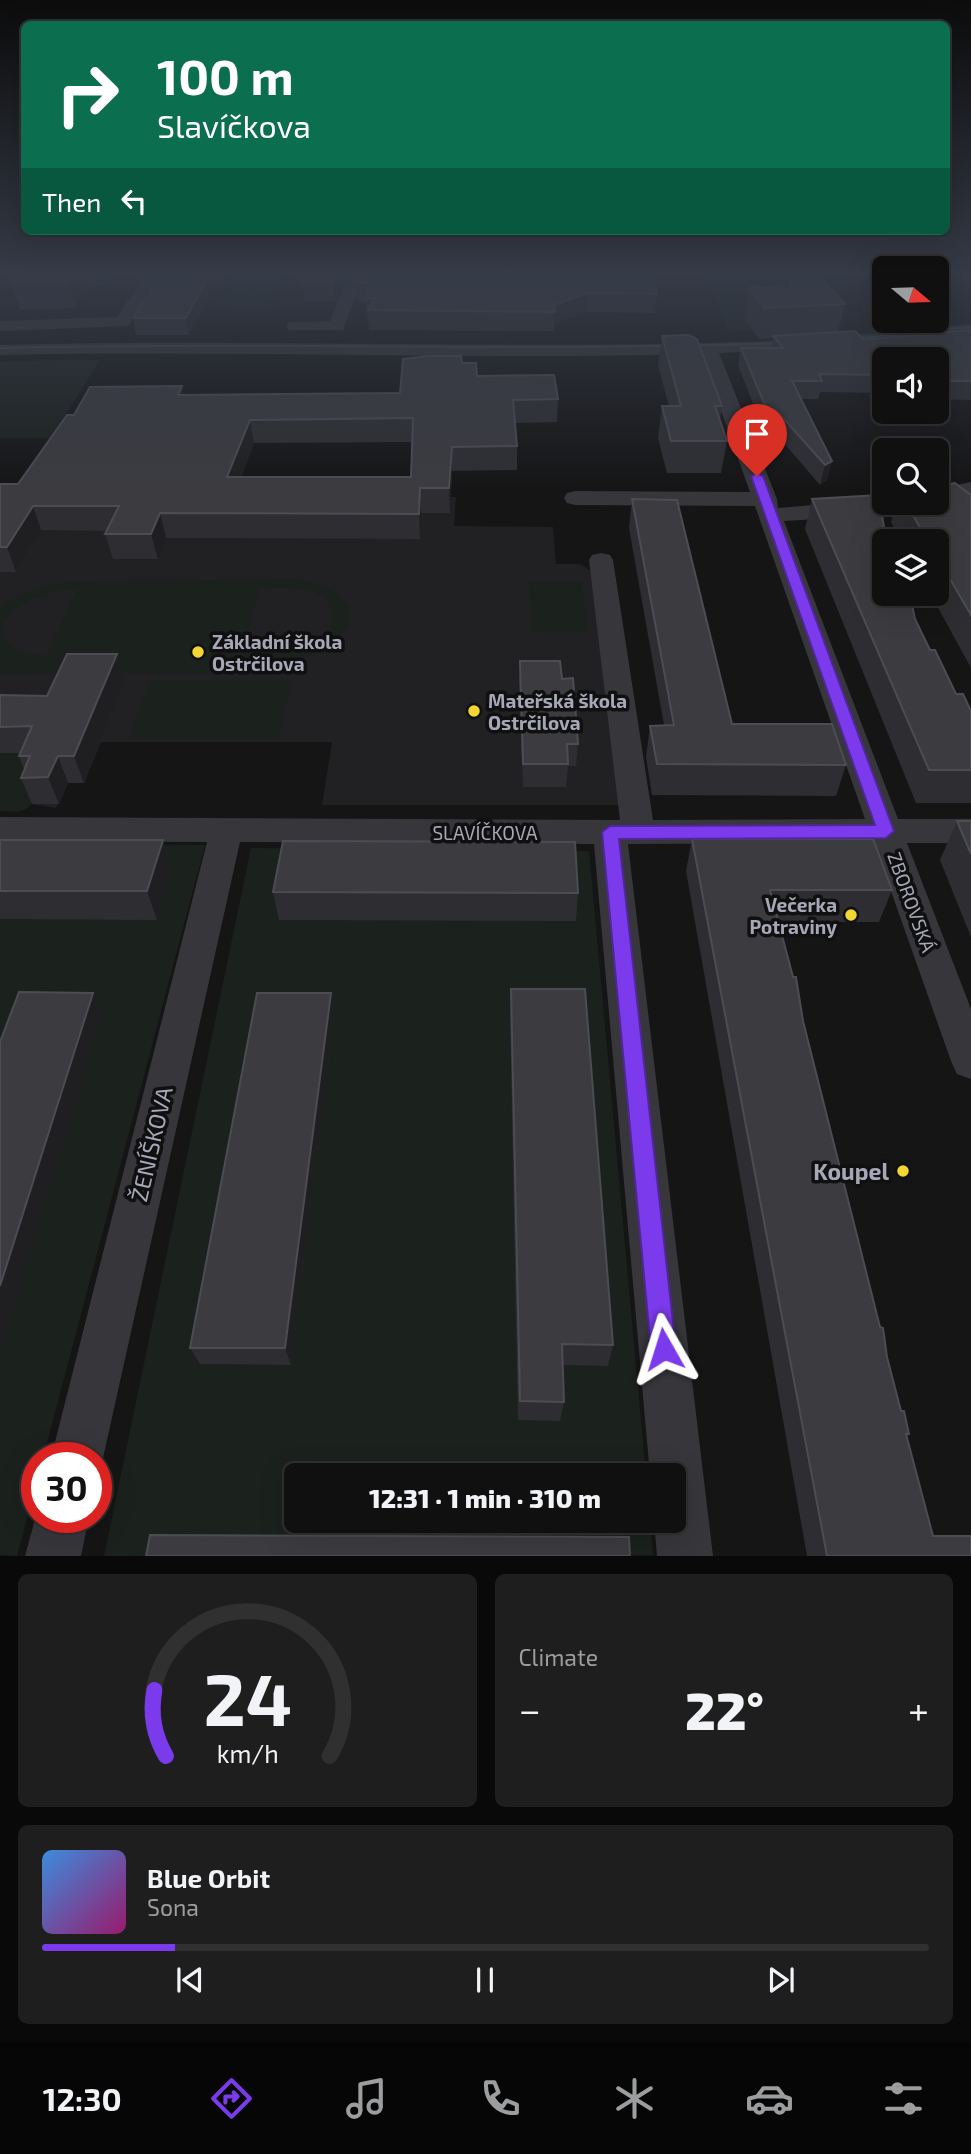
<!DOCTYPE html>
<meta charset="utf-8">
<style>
:root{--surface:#101010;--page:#1e1e1e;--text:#f1f3f6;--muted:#9c9d9f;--line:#303030;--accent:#7c3aed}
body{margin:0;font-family:"Exo 2",sans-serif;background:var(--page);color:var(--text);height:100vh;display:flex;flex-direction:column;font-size:26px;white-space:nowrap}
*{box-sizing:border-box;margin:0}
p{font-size:23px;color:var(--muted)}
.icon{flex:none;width:38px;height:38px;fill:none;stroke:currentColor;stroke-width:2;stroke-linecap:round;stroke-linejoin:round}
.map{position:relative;height:1556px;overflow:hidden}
.panel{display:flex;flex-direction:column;gap:18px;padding:18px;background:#090909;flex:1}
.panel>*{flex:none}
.hud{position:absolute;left:21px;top:21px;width:929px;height:214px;border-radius:10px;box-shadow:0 7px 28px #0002,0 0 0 2px var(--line);background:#0b6e4f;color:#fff;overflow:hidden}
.needle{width:46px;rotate:109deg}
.tools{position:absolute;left:872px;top:256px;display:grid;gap:14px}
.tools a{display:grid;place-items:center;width:77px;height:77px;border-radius:10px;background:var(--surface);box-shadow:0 7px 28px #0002,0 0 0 2px var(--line);font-size:35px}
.speed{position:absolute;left:21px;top:1442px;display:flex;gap:14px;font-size:35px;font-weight:700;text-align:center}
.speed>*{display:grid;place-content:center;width:91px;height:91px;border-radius:50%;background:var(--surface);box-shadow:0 7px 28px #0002,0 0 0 2px var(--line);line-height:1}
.speed .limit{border:10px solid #d22;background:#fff;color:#111}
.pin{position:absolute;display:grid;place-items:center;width:60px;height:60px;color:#fff;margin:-72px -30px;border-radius:50% 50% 50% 0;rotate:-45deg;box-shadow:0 0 7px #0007}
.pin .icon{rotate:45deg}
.me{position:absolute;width:77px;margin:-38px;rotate:354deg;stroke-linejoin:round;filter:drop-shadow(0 0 5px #0008)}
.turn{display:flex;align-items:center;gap:24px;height:147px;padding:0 21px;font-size:32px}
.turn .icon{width:91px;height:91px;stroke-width:2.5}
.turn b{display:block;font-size:49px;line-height:60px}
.then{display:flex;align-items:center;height:66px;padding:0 21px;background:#0003;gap:14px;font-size:26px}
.big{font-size:52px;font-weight:800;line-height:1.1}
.panel .widget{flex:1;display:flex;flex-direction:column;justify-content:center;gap:10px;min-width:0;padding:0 24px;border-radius:10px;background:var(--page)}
.panel .dial{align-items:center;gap:0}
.dial svg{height:182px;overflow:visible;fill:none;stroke:var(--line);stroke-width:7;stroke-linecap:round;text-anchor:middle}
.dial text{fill:var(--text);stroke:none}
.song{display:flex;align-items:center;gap:21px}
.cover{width:84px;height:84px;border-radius:10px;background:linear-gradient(135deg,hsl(210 70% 55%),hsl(320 70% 35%))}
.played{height:7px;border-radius:4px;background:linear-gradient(90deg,var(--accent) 15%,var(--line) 15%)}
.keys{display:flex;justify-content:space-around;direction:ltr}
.heat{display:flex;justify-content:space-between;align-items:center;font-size:38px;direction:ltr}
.panel .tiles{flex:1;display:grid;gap:18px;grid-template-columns:1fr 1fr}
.widget:last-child{grid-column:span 2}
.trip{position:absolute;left:284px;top:1463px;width:402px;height:70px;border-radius:10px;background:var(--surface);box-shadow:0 7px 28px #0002,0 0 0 2px var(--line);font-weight:800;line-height:70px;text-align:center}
.tabs{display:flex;height:112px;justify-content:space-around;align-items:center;background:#060606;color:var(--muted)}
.tabs .icon{width:49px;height:49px}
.tabs .on{color:var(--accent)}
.tabs b{font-size:32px;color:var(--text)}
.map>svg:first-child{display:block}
</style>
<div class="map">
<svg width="971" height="1556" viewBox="0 0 971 1556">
<rect width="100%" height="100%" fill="#151516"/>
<path fill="#212123" d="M 207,496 L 456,497 L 454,526 L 553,527 L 556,564 L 580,564 L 593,572 L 624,805 L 322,805 L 332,742 L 101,742 L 84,783 L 68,783 L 56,808 L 32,804 L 41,783 L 0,753 L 0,508 Z"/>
<g fill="#1b211d" fill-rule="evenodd">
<path d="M 236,272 L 283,272 L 270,306 L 219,305 Z"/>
<path d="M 704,272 L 884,272 L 884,275 L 811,276 L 810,280 L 757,281 L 778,315 L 743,317 L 752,330 L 728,331 Z"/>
<path d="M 86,359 L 100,361 L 50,438 L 0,438 L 0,362 Z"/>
<path d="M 294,579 C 328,583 375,607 334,642 C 318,656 293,661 272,662 L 269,673 L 0,674 L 0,609 C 21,593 44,585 71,582 ZM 259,588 C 277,588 296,586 313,592 C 345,604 334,635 307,645 C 287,654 265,653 243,653 ZM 63,590 L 77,590 L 47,655 C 28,655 4,651 1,629 C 10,604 39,595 63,590 Z"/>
<path d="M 529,582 L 582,582 L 587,632 L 531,632 Z"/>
<path d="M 151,680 L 292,680 L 279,738 L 129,738 Z"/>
<path d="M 0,753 L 43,753 C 42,771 43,803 23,810 C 17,813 7,811 0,811 Z"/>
<path d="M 205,845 L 43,1458 L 37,1458 L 37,1480 L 17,1556 L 0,1555 L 0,846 Z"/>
<path d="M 251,848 L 589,851 L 646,1475 L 296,1475 L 296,1521 L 650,1521 L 653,1555 L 104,1556 Z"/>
</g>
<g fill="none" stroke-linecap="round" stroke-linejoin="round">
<g fill="#36363b" fill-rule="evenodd">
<path d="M 147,272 L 163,272 L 128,326 L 0,331 L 0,321 L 117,317 Z"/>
<path d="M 349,272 L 365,272 L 343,330 L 289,330 L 286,326 L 289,322 L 330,321 Z"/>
<path d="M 940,272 L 971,272 L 971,282 L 942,275 Z"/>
<path d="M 971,324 L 971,334 L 830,348 L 719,353 L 777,499 L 778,508 L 884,499 L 884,502 L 914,502 L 911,507 L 868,516 L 784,521 L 898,819 L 971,819 L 971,843 L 907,843 L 971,1009 L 971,1079 L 957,1074 L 951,1061 L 874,843 L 628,844 L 713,1556 L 657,1556 L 654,1521 L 674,1521 L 674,1475 L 650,1475 L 594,844 L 240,842 L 103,1458 L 96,1475 L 96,1458 L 51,1458 L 207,842 L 0,841 L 0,817 L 620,820 L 589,560 L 592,555 L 601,553 L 610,555 L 613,560 L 653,820 L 865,819 L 755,506 L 575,505 L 567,503 L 564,498 L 567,493 L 575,491 L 750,492 L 701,354 C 467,360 234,350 0,355 L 0,345 C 248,338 497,350 745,342 C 820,339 896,332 971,324 Z"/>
<path d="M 971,482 L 971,496 L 936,503 L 934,502 L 936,502 L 936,489 Z"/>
<path d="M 37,1512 L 37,1517 L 89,1517 L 81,1556 L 25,1556 Z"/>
</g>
<g stroke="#494951" stroke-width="2">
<path d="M 843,340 L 971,327"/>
<path d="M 0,348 C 264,341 527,352 791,343"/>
</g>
</g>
<g fill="#2e2e32" fill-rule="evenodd">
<path d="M 19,272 L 112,272 L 104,286 L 88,287 L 75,308 L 20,310 L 12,283 Z"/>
<path d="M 222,272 L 189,335 L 136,335 L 133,318 Z"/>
<path d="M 304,272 L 348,272 L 335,301 L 305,301 L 303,282 L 306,275 L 304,275 Z"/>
<path d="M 771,272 L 815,272 L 845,304 L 838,332 L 864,340 L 971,330 L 971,400 L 936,399 L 936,359 L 884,359 L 884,393 L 820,392 L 818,399 L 801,399 L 832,461 L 827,480 L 820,485 L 772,429 L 763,429 L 738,365 L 741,348 L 771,348 L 773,338 L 759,339 L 744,318 L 749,288 L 769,287 Z"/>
<path d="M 355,283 L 657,294 L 655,313 L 586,312 L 554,324 L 554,331 L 369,330 L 366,302 L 357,302 Z"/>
<path d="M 662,336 L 722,406 L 720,420 L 727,441 L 721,473 L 667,473 L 658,438 L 662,406 L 669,406 L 658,365 Z"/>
<path d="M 462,363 L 477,376 L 558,399 L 557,422 L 515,423 L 517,446 L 517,470 L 452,471 L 450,513 L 421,513 L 420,539 L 166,538 L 158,559 L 113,559 L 105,534 L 107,531 L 41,530 L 16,572 L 0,572 L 0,484 L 18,484 L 74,415 L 184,395 L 400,393 ZM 412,442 L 411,477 L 241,477 L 254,443 Z"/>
<path d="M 971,495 L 971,668 L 930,593 L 936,593 L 936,541 L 901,541 L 891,522 L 897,502 L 936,502 Z"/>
<path d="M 632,499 L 732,724 L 846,765 L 836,796 L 652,795 L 646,757 L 650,726 L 664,725 L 629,528 Z"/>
<path d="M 812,499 L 884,593 L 901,599 L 915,619 L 930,650 L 956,694 L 971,711 L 971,803 L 916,803 L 805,529 Z"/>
<path d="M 520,661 L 562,679 L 578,744 L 576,766 L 568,766 L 566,787 L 523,787 L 519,683 Z"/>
<path d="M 125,681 L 84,783 L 68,783 L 59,804 L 32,804 L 21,778 L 24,769 L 19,756 L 20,753 L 0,753 L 0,695 L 47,696 Z"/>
<path d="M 957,821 L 971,821 L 971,937 L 940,860 Z"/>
<path d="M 692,839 L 892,890 L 879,922 L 778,922 L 901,1411 L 909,1434 L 907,1437 L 933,1536 L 971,1556 L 807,1556 L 686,871 Z"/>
<path d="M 0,840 L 163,840 L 172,869 L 157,920 L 0,919 Z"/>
<path d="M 273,892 L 578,893 L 576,921 L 279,920 Z"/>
<path d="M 511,989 L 613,1345 L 608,1366 L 563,1365 L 564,1402 L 560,1421 L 518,1420 L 510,1016 Z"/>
<path d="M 331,993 L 334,1015 L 291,1365 L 200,1364 L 190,1348 Z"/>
</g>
<g fill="#1f1f21">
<path d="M 73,272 L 84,272 L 88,287 L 75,308 L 68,281 Z"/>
<path d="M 101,272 L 112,272 L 104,286 Z"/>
<path d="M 211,272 L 222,272 L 189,335 L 186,318 Z"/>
<path d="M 338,272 L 348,272 L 335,301 L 333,282 Z"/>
<path d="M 587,293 L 586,312 L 554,324 L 554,305 Z"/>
<path d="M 182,386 L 186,409 L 178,395 Z"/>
<path d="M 250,420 L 254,443 L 232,501 L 227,477 Z"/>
<path d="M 452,447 L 452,471 L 450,513 L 449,488 Z"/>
<path d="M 832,461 L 827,480 L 820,485 L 825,465 Z"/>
<path d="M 420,488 L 421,513 L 420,539 L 419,514 Z"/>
<path d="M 33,506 L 41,530 L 16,572 L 7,547 Z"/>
<path d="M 160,513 L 166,538 L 158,559 L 151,534 Z"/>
<path d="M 117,654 L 125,681 L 84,783 L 74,756 Z"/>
<path d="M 58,756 L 68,783 L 59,804 L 48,777 Z"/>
<path d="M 163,840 L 172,869 L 157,920 L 147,891 Z"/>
<path d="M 93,993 L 103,1014 L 0,1353 L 0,1286 Z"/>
<path d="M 331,993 L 334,1015 L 291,1365 L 285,1348 Z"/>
</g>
<g fill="#3b3b40" stroke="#4c4c53" stroke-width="2" fill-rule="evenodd">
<path d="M 19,272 L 73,272 L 68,281 L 12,283 Z"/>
<path d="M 162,272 L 211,272 L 186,318 L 133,318 Z"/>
<path d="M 307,272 L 338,272 L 333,282 L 303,282 Z"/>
<path d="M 359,272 L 652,272 L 657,294 L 587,293 L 554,305 L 555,312 L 368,310 L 375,298 L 365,298 L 370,283 L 355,283 Z"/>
<path d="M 783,272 L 815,272 L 845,304 L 765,308 L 749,288 L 792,286 Z"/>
<path d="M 971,330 L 971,381 L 936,381 L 936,359 L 884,359 L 884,375 L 819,374 L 822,381 L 792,381 L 832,461 L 825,465 L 776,410 L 767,410 L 741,348 L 783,348 L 773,336 L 855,331 L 864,340 Z"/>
<path d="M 689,335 L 697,339 L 722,406 L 715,406 L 727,441 L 671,441 L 662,406 L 681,406 L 662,336 Z"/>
<path d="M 428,356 L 461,356 L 462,363 L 476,363 L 477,376 L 554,375 L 558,399 L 513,400 L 517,446 L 452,447 L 449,488 L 420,488 L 419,514 L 160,513 L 151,534 L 105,534 L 119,506 L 33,506 L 7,547 L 0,547 L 0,484 L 18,484 L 67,415 L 74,415 L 90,387 L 182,386 L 178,395 L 400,393 L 403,359 ZM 413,418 L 411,477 L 227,477 L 250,420 Z"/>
<path d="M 955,483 L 971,495 L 971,615 L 936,555 L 936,541 L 928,541 L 905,502 L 936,502 L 936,486 Z"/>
<path d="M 879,495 L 886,541 L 884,541 L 884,593 L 899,593 L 901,599 L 912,605 L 915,619 L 930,650 L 935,650 L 956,694 L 963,694 L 971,711 L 971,770 L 929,770 L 812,499 Z"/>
<path d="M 632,499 L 677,500 L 732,724 L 832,724 L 846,765 L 657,764 L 650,726 L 674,725 Z"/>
<path d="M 67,654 L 117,654 L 74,756 L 58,756 L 48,777 L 21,778 L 30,756 L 19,756 L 32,726 L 0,727 L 0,695 L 47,696 Z"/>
<path d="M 520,661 L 560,661 L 562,679 L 573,678 L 578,744 L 567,744 L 568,764 L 523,764 Z"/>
<path d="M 957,821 L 971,821 L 971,854 Z"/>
<path d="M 692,839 L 873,839 L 892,890 L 770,890 L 793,977 L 796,977 L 803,1021 L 880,1327 L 883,1328 L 887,1357 L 901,1411 L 904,1411 L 909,1434 L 906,1434 L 933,1536 L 971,1536 L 971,1556 L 827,1556 Z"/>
<path d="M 0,840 L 163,840 L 147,891 L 0,891 Z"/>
<path d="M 283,841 L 575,842 L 578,893 L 273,892 Z"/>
<path d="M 511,989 L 585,989 L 613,1345 L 562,1344 L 564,1402 L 520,1401 Z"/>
<path d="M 19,992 L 93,993 L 0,1286 L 0,1042 Z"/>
<path d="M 257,993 L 331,993 L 285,1348 L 190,1348 Z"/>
<path d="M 150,1535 L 629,1537 L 630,1556 L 146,1556 Z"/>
</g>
<linearGradient id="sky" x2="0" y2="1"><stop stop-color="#0c0c0c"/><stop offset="0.56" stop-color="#353b47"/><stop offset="1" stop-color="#353b47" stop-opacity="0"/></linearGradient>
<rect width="971" height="490" fill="url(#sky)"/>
<path fill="#7c3aed" stroke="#51269a" stroke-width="2" d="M 757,473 L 763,476 L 894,831 L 886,838 L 619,839 L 676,1349 L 673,1358 L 664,1361 L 655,1358 L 651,1349 L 602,832 L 610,826 L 875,825 L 751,476 Z"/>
<g fill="#f2d631" stroke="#101011" stroke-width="2.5">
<circle cx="198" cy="652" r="7"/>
<circle cx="474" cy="711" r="7"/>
<circle cx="851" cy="915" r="7"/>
<circle cx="903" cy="1171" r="7"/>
</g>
<g text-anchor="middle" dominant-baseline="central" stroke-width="7" stroke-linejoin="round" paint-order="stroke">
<g font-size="19" font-weight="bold" fill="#a6a8b7" stroke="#101011" text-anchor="start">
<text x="212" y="641">Základní škola<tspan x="212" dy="22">Ostrčilova</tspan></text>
<text x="488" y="700">Mateřská škola<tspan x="488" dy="22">Ostrčilova</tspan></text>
<text x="837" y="904" text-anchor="end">Večerka<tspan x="837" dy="22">Potraviny</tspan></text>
</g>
<g font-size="19" fill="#a6a8b7" stroke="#101011">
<text x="485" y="832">SLAVÍČKOVA</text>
<text transform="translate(912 902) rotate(70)">ZBOROVSKÁ</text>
</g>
<g font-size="23" fill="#a6a8b7" stroke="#101011">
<text transform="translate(151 1144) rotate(-77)">ŽENÍŠKOVA</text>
</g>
<g font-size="23" font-weight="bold" fill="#a6a8b7" stroke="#101011" text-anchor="end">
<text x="889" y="1171">Koupel</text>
</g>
</g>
</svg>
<div class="tools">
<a><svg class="needle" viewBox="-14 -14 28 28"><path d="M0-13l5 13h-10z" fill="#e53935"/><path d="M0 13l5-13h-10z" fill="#9c9d9f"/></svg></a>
<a><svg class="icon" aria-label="sound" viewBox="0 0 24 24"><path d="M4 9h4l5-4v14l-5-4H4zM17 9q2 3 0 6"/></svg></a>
<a><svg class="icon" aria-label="search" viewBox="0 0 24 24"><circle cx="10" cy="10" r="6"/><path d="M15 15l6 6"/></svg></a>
<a><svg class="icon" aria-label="layers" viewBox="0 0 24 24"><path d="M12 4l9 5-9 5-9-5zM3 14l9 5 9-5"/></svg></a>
</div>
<div class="speed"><div class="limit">30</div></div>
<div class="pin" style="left:757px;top:476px;background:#d93025"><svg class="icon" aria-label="arrive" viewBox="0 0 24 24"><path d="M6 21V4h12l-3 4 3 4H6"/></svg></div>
<svg class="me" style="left:664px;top:1349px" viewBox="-20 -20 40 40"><path d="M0-17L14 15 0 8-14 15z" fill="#7c3aed" stroke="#fff" stroke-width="4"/></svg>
<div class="trip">12:31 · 1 min · 310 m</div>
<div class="hud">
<div class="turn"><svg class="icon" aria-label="right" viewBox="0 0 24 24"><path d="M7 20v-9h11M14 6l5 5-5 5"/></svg><div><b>100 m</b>Slavíčkova</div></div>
<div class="then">Then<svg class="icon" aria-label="left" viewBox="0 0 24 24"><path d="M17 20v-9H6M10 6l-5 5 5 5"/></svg></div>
</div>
</div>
<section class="panel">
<div class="tiles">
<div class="widget dial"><svg viewBox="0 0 100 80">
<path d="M14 69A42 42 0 1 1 86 69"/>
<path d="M14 69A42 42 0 0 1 9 40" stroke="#7c3aed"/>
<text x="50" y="56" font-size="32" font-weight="700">24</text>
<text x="50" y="72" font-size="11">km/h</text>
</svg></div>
<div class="widget"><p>Climate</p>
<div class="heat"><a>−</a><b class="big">22°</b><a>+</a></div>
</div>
<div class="widget">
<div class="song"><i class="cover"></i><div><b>Blue Orbit</b><p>Sona</p></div></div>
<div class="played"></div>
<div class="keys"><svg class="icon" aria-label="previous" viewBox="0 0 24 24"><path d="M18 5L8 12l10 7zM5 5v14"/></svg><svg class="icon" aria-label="pause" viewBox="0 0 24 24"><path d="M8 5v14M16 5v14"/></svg><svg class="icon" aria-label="next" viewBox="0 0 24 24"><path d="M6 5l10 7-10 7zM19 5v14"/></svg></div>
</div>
</div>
</section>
<nav class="tabs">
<b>12:30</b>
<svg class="icon on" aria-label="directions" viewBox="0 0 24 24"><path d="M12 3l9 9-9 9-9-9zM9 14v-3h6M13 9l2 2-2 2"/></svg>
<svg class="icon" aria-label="music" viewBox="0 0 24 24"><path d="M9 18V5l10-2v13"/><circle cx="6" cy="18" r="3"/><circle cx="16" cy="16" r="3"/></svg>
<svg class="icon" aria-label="phone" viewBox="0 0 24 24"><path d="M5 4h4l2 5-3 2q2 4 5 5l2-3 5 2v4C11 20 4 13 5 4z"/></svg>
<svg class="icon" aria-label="climate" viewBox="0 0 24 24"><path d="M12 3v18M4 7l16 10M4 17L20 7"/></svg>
<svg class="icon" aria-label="car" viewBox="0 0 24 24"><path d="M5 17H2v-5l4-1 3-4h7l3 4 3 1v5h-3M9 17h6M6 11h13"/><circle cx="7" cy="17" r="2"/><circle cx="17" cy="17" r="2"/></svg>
<svg class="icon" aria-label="filters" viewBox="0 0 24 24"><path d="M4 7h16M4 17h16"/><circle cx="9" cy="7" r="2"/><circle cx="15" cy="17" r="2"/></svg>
</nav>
